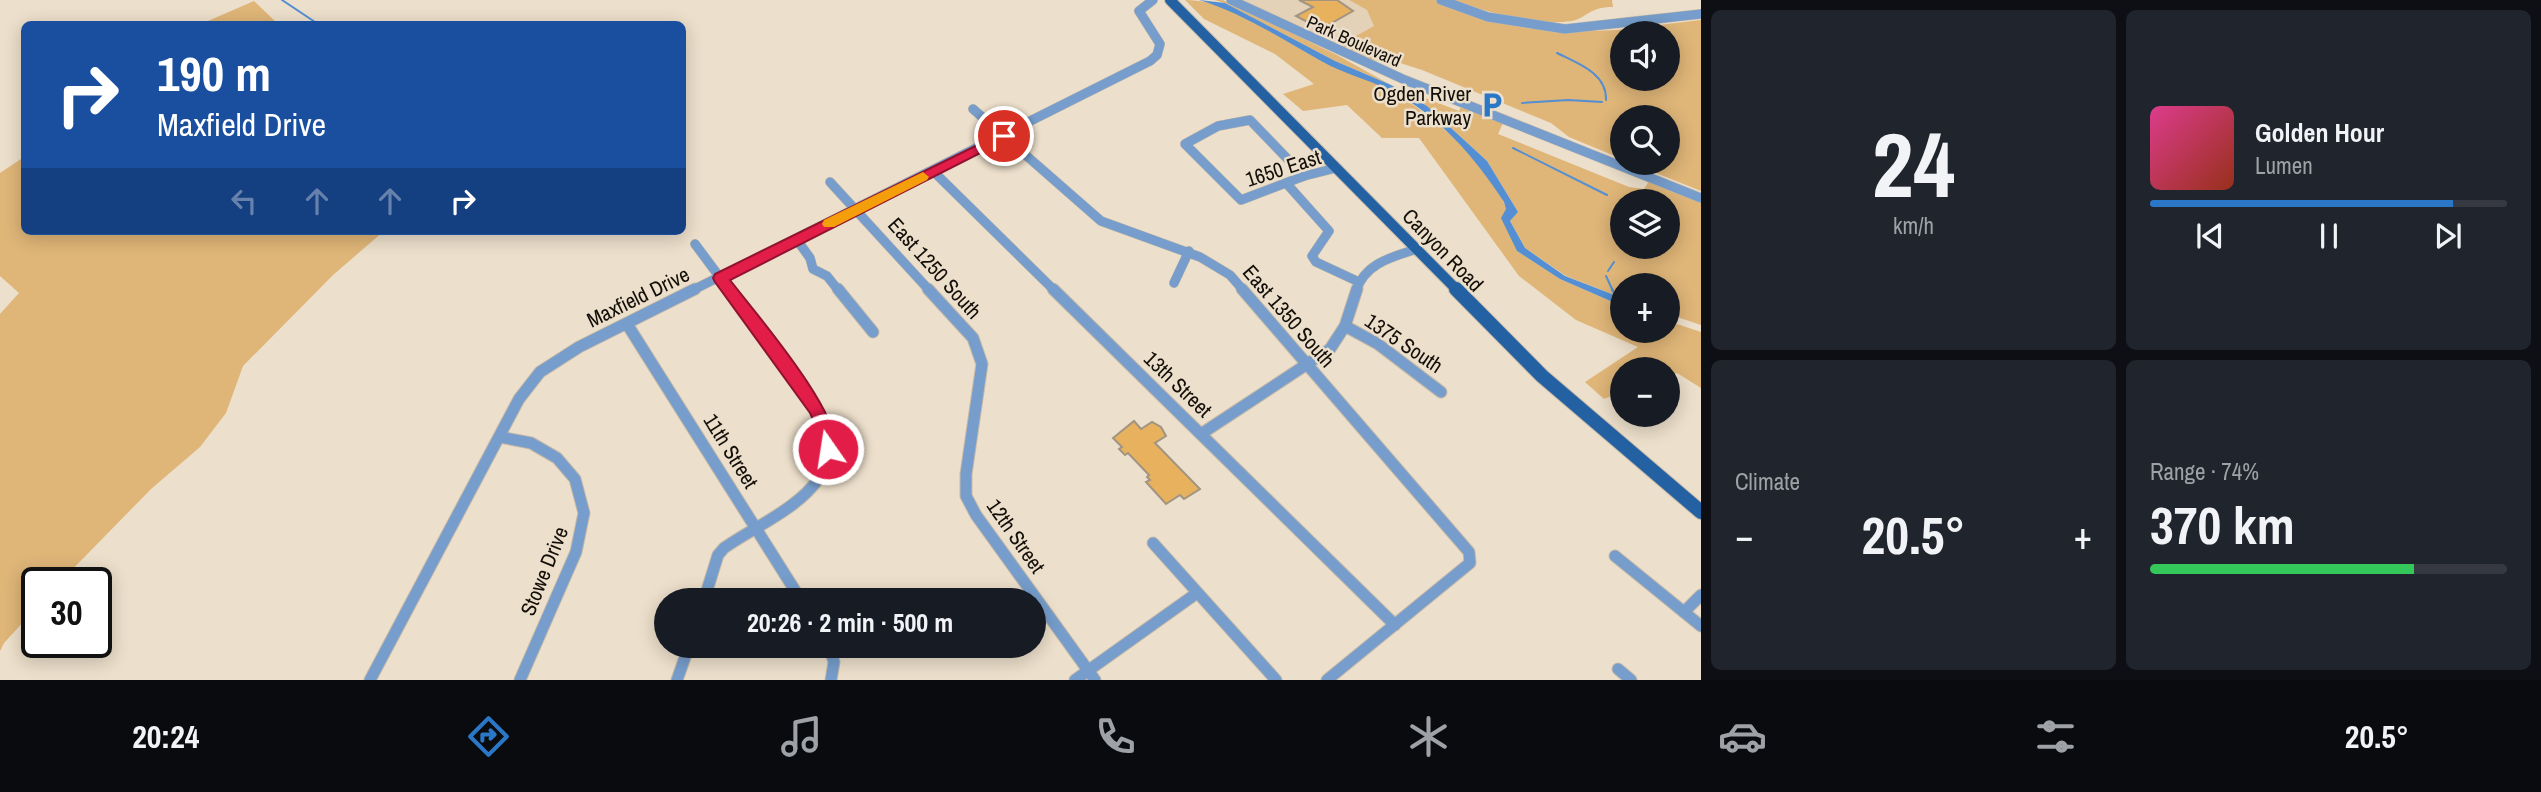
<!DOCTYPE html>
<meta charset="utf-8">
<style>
:root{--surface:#171b24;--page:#20242c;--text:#f1f3f6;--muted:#9ea1a6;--line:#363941;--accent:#2b77c7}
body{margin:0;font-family:"Archivo Narrow",sans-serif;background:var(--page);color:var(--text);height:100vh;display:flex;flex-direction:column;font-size:26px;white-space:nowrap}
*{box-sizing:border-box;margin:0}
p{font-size:23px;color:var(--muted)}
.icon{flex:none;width:38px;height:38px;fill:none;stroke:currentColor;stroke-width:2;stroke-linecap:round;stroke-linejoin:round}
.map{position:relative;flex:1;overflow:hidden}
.panel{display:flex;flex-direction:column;gap:10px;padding:10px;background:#0d0f14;width:840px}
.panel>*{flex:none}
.banner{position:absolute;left:21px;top:21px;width:665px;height:214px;border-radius:10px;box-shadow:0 4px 18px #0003;background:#1a4fa0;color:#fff;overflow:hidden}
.controls{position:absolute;left:1610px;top:21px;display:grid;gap:14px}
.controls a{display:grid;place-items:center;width:70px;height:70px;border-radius:50%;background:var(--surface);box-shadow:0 4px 18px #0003;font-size:35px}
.speed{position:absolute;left:21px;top:567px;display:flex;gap:14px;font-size:35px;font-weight:700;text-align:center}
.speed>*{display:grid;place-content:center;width:91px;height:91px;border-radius:50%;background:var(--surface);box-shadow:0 4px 18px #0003;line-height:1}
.speed .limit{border:4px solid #111;border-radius:10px;background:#fff;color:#111}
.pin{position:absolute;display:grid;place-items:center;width:60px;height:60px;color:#fff;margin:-30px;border:4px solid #fff;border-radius:50%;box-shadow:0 2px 7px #0007}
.me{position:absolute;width:77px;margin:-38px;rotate:347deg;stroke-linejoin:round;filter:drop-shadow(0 0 5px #0008)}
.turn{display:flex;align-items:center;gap:24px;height:147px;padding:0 21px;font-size:32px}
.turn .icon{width:91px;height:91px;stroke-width:2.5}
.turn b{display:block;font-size:49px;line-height:60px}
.lanes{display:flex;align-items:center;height:66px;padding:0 21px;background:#0003;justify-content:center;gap:35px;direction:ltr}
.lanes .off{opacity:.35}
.big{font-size:52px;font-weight:800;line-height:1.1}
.panel .card{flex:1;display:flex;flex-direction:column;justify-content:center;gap:10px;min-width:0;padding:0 24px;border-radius:10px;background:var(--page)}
.panel .dial{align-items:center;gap:0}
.dial b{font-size:91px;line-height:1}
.song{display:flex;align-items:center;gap:21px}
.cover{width:84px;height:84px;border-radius:10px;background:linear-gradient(135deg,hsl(330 70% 55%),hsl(10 70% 35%))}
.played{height:7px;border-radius:4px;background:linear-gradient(90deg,var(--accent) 85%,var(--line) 85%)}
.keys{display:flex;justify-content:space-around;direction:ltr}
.heat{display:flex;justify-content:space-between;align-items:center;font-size:38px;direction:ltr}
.charge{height:10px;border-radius:5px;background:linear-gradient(90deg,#34c759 74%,var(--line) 0)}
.panel .tiles{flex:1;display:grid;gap:10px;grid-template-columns:repeat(2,1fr)}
.trip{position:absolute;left:654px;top:588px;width:392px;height:70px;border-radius:35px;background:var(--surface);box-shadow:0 4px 18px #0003;font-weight:800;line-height:70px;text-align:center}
.tabs{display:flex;height:112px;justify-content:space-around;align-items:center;background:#090b0e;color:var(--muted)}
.tabs .icon{width:49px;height:49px}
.tabs .on{color:var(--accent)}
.tabs b{font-size:32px;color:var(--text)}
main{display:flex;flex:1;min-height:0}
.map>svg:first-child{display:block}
</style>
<main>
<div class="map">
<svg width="1701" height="680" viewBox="0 0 1701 680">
<rect width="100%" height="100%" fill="#ecdfcb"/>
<path fill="#e3d1b8" d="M 1237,0 L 1349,0 L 1367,10 L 1375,26 L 1334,48 Z"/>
<g fill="#dfb578" fill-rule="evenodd">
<path d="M 1185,0 C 1229,0 1269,32 1306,52 C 1333,67 1362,76 1389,90 C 1426,109 1491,165 1505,205 C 1510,219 1513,236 1517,251 L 1560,279 L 1622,306 L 1622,331 L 1668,331 L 1668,321 L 1701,332 L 1701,388 L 1677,373 L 1668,376 L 1668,369 L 1622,369 L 1622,392 L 1604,399 L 1585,382 L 1638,347 L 1576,320 L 1519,276 L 1419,138 L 1382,138 L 1347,105 L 1303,111 L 1283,94 L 1314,84 L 1275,54 L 1204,19 Z"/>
<path d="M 1214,0 L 1223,0 L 1248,12 L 1337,55 L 1391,85 L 1459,111 L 1461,107 L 1503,123 L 1498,134 L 1629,187 L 1644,189 L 1651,178 L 1701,199 L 1701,325 L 1668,314 L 1668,285 L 1622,285 L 1622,298 L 1566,276 L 1525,248 L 1510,221 L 1518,212 L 1487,161 L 1427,106 L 1391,85 L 1335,61 L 1225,3 ZM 1622,201 L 1668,201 L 1668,247 L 1622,247 Z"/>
<path d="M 1349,0 L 1435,0 L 1485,19 L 1526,28 L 1562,32 L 1617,30 L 1701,20 L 1701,191 L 1631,163 L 1668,163 L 1668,117 L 1622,117 L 1622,159 L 1569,137 L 1551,123 L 1422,70 L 1394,61 L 1363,60 L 1334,48 L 1374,26 L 1367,10 ZM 1622,33 L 1668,33 L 1668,79 L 1622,79 Z"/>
<path d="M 1452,0 L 1612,0 L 1613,7 C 1588,7 1587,18 1572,21 C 1532,27 1489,12 1452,0 Z"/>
<path d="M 254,1 L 278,24 L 201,24 Z"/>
<path d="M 24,157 L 24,231 L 384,231 L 333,275 L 243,366 L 226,413 L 200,447 L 151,489 L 59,583 L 37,583 L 37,607 L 4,643 L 0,651 L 0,314 L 19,293 L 0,276 L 0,173 Z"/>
</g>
<path fill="#538fd2" d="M 1199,0 L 1225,3 L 1335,61 L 1391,85 L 1427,106 L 1487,161 L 1518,212 L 1510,221 L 1525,248 L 1565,276 L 1622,298 L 1622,306 L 1560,279 L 1517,251 L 1501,218 L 1506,209 L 1504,202 C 1475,157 1437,113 1387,89 C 1366,79 1343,73 1323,62 C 1283,40 1243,13 1199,0 Z"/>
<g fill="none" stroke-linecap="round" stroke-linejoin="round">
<g stroke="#538fd2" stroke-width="2">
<path d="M 282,0 L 318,24"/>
<path d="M 1557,53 C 1577,63 1607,73 1606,100"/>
<path d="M 1522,103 L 1568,100 L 1602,102"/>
<path d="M 1513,148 L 1607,195"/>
<path d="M 1617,240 L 1618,231"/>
<path d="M 1608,271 L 1614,262"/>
<path d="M 1606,276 L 1613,291"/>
</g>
<path stroke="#538fd2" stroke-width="2.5" d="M 1612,289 L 1615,295"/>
</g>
<g fill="#e7b15d" stroke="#a19482" stroke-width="2">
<path d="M 1299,0 L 1337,0 L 1353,11 L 1321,29 L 1296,16 L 1313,7 Z"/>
<path d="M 1134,421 L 1141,429 L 1152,422 L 1161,427 L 1166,436 L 1155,443 L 1200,489 L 1184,499 L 1180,495 L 1166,504 L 1146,482 L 1150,480 L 1147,477 L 1149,475 L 1128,453 L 1125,455 L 1119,449 L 1122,447 L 1113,438 Z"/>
</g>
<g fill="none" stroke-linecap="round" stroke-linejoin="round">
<defs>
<g id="minor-far1">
<path d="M 1231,0 L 1405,80 L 1701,198"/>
<path d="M 1441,0 L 1488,17 L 1565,29 L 1701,14"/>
<path d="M 973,109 L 1101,221 L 1200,257 L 1230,275 L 1244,291"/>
<path d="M 1250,120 L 1304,176 L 1241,200 L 1185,144 L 1218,126 Z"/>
<path d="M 933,171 L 1055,291"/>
<path d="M 1304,176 L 1336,168"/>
<path d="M 830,182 L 930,291"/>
<path d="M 1287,184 L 1329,231 L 1312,256 L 1316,262 L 1359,282"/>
<path d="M 797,240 L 810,258 L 813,269 L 827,276 L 839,291"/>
<path d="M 695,244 L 730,291"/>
<path d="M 1174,283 L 1189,251"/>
<path d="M 691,291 L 1150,61 L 1157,55 L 1160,44 L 1139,11 L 1153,0"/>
<path d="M 1356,291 C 1365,263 1392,257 1417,249"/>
</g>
<g id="minor">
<path d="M 838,289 L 873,332"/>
<path d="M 928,289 L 973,338 L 982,364 L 966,474 L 966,496 L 976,515 L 1095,680"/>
<path d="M 1053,289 L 1395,625"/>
<path d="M 1242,289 L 1469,552 L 1470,563 L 1327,680"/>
<path d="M 627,324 L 801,600"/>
<path d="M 1345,326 L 1378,344 L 1441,392"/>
<path d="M 1201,434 L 1330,349 L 1345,326 L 1357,289"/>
<path d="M 500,437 L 531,443 L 557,458 L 575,479 L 584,513 L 576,552 L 520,680"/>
<path d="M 1153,543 L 1276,680"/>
<path d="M 1615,556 L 1701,626"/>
<path d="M 704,600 L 718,555 L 724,548 C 754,527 798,509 819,478 C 827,466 830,450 828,436 C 822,403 751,320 728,289"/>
<path d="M 1684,612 L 1701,595"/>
<path d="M 829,646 L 834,662 L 831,680"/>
<path d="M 1618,669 L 1631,680"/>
<path d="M 370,680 L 519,399 L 540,372 L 579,347 L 695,289"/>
<path d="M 677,680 L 689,646"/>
<path d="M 1075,680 L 1197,593"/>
</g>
<path id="major-far1" d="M 1170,0 L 1458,291"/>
<path id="major" d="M 1456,289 L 1542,376 L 1701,512"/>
</defs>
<use href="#minor-far1" stroke="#c5b9a8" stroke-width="10"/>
<use href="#minor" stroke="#c5b9a8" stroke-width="13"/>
<use href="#major-far1" stroke="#c5b9a8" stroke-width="12"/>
<use href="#major" stroke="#c5b9a8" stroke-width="16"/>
<use href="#minor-far1" stroke="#769dcb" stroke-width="9"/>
<use href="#minor" stroke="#769dcb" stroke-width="11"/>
<use href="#major-far1" stroke="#2461a3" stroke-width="10"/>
<use href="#major" stroke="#2461a3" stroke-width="14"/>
</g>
<path fill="#e11d48" stroke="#92132f" stroke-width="2" d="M 1004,132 L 1010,136 L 1008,139 L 730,280 C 752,309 850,422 834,454 L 828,456 L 822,454 L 817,428 L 810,413 L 715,282 L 713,278 L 715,274 Z"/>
<path fill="#f59e0b" d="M 923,172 L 929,177 L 927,180 L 834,227 L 824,227 L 822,224 L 824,220 Z"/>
<defs>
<symbol id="parking-bare" viewBox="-9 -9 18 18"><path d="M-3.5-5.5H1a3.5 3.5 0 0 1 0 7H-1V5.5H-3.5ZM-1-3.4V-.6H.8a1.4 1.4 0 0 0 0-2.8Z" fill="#2b77c7" stroke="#ecdfcb" stroke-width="2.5" paint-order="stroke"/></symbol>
</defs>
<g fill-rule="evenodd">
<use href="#parking-bare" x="1473" y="86" width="38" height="38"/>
</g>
<g text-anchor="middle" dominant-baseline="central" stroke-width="5" stroke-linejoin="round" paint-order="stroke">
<g font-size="18" fill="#130e08" stroke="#ecdfcb">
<text transform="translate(1354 41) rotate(24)">Park Boulevard</text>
</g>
<g font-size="21" fill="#130e08" stroke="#ecdfcb" text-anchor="end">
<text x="1471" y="93">Ogden River<tspan x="1471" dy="24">Parkway</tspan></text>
</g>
<g font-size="21" fill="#130e08" stroke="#ecdfcb">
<text transform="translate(1283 168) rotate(-18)">1650 East</text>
<text transform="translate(1443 250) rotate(46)">Canyon Road</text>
<text transform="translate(935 268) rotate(48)">East 1250 South</text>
<text transform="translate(638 297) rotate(-26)">Maxfield Drive</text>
<text transform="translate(1289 316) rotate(49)">East 1350 South</text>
<text transform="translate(1404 343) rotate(34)">1375 South</text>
<text transform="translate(1178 384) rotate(44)">13th Street</text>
<text transform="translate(731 451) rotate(58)">11th Street</text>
<text transform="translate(1016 536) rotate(55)">12th Street</text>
<text transform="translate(544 571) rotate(-68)">Stowe Drive</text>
</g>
</g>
</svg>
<div class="controls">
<a><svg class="icon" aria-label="sound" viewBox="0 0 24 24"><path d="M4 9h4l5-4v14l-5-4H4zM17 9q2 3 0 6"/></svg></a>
<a><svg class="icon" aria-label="search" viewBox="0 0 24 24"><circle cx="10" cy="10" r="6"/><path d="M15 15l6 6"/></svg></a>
<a><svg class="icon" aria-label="layers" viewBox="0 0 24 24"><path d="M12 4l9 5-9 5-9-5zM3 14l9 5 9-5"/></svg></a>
<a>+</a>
<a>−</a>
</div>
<div class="speed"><div class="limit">30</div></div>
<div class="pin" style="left:1004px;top:136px;background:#d93025"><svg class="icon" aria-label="arrive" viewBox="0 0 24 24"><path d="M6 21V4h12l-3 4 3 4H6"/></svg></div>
<svg class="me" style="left:828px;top:449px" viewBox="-20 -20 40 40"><circle r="17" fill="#e11d48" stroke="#fff" stroke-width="3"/><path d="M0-11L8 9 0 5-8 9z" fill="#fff"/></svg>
<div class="trip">20:26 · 2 min · 500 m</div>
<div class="banner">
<div class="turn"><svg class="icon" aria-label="right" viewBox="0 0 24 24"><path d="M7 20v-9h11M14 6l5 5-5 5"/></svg><div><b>190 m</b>Maxfield Drive</div></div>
<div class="lanes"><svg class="icon off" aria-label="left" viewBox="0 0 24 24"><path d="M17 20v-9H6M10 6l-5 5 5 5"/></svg><svg class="icon off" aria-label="ahead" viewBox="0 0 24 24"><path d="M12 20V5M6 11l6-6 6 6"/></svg><svg class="icon off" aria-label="ahead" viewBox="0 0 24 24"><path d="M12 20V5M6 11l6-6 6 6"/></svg><svg class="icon" aria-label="right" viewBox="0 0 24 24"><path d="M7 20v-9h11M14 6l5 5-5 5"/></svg></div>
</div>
</div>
<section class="panel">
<div class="tiles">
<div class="card dial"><b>24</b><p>km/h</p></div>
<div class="card">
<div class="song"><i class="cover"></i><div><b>Golden Hour</b><p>Lumen</p></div></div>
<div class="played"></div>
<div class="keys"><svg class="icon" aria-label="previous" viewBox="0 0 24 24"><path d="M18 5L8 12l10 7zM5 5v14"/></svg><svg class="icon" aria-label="pause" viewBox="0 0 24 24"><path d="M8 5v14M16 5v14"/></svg><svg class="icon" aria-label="next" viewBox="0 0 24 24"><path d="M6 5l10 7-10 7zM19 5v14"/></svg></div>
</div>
<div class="card"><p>Climate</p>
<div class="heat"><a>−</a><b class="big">20.5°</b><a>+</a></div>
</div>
<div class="card"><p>Range · 74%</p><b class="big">370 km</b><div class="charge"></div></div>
</div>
</section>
</main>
<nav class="tabs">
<b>20:24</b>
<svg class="icon on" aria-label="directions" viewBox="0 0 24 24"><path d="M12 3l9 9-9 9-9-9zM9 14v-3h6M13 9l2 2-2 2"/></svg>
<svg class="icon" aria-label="music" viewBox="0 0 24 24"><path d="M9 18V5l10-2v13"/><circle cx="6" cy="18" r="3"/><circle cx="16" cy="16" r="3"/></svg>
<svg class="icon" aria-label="phone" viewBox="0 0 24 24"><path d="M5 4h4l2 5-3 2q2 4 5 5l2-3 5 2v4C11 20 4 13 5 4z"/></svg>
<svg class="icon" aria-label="climate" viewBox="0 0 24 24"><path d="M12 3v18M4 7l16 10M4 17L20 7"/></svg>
<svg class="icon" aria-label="car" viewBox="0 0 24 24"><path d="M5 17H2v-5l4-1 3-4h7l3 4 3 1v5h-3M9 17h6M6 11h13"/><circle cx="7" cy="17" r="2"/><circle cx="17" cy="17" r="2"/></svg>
<svg class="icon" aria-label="filters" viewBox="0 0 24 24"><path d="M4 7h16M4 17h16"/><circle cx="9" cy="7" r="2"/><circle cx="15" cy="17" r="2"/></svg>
<b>20.5°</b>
</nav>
